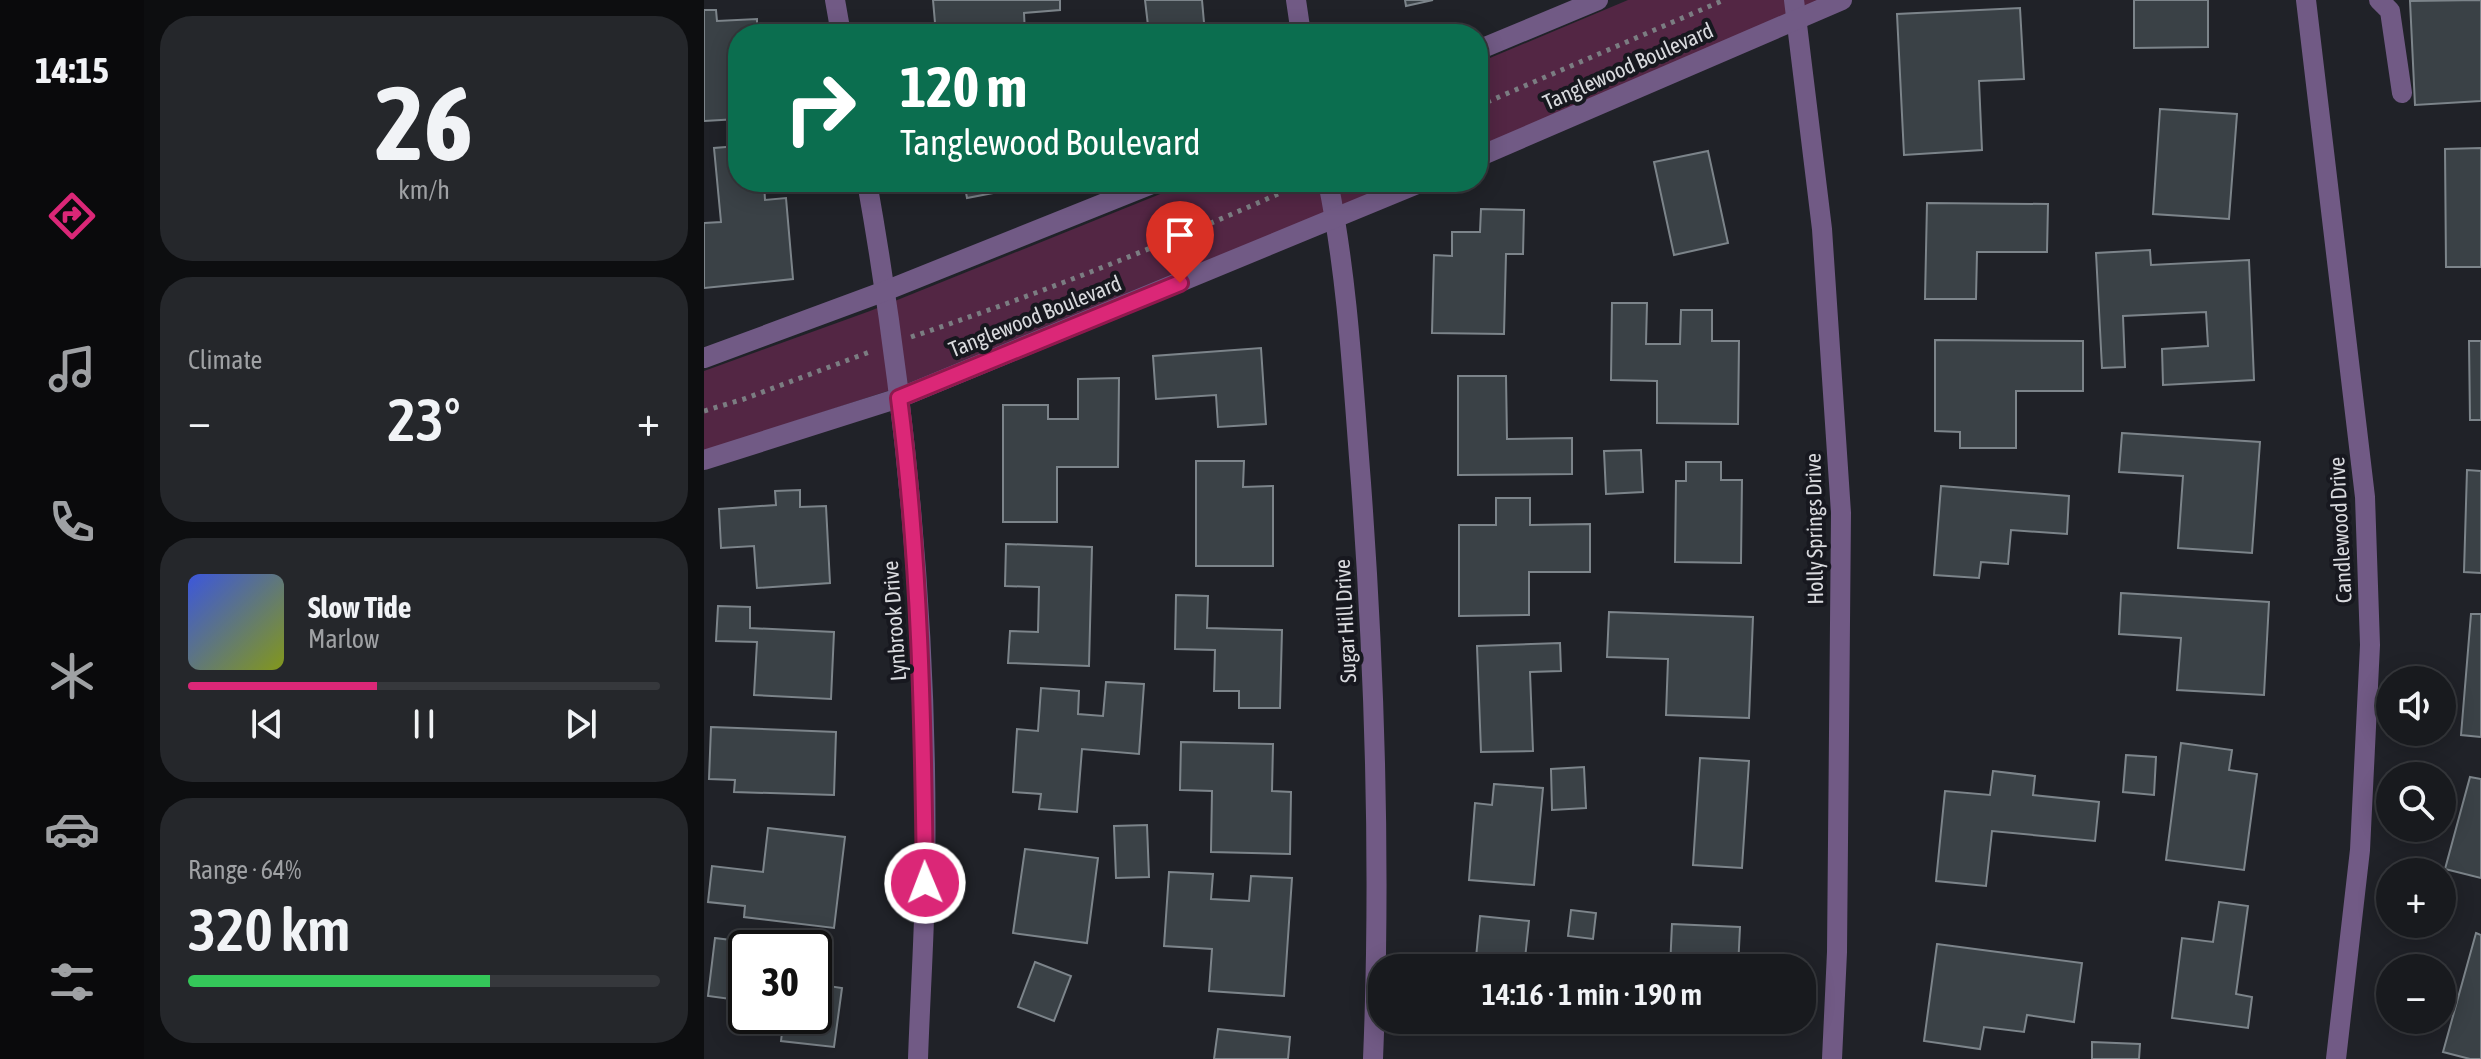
<!DOCTYPE html>
<meta charset="utf-8">
<style>
:root{--surface:#181a1e;--page:#25272b;--text:#f1f3f6;--muted:#9fa1a4;--line:#36383c;--accent:#db2777}
body{margin:0;font-family:"Asap Condensed",sans-serif;background:var(--page);color:var(--text);height:100vh;display:flex;flex-direction:column;font-size:30px;white-space:nowrap}
*{box-sizing:border-box;margin:0}
p{font-size:26px;color:var(--muted)}
.icon{flex:none;width:44px;height:44px;fill:none;stroke:currentColor;stroke-width:2;stroke-linecap:round;stroke-linejoin:round}
.map{position:relative;flex:1;overflow:hidden}
.panel{display:flex;flex-direction:column;gap:16px;padding:16px;background:#0d0e10;width:560px}
.panel>*{flex:none}
.guide{position:absolute;left:24px;top:24px;width:760px;height:168px;border-radius:32px;box-shadow:0 4px 20px #0003,0 0 0 2px var(--line);background:#0b6e4f;color:#fff;overflow:hidden}
.controls{position:absolute;left:1672px;top:666px;display:grid;gap:16px}
.controls a{display:grid;place-items:center;width:80px;height:80px;border-radius:50%;background:var(--surface);box-shadow:0 4px 20px #0003,0 0 0 2px var(--line);font-size:40px}
.speed{position:absolute;left:24px;top:930px;display:flex;gap:16px;font-size:40px;font-weight:700;text-align:center}
.speed>*{display:grid;place-content:center;width:104px;height:104px;border-radius:50%;background:var(--surface);box-shadow:0 4px 20px #0003,0 0 0 2px var(--line);line-height:1}
.speed .limit{border:4px solid #111;border-radius:12px;background:#fff;color:#111}
.pin{position:absolute;display:grid;place-items:center;width:68px;height:68px;color:#fff;margin:-82px -34px;border-radius:50% 50% 50% 0;rotate:-45deg;box-shadow:0 0 8px #0007}
.pin .icon{rotate:45deg}
.me{position:absolute;width:88px;margin:-44px;rotate:359deg;stroke-linejoin:round;filter:drop-shadow(0 0 6px #0008)}
.turn{display:flex;align-items:center;gap:28px;height:168px;padding:0 40px;font-size:36px}
.turn .icon{width:104px;height:104px;stroke-width:2.5}
.turn b{display:block;font-size:56px;line-height:68px}
.big{font-size:60px;font-weight:600;line-height:1.1}
.panel .tile{flex:1;display:flex;flex-direction:column;justify-content:center;gap:12px;min-width:0;padding:0 28px;border-radius:32px;background:var(--page)}
.panel .dial{align-items:center;gap:0}
.dial b{font-size:104px;line-height:1}
.song{display:flex;align-items:center;gap:24px}
.cover{width:96px;height:96px;border-radius:12px;background:linear-gradient(135deg,hsl(230 70% 55%),hsl(70 70% 35%))}
.played{height:8px;border-radius:4px;background:linear-gradient(90deg,var(--accent) 40%,var(--line) 40%)}
.keys{display:flex;justify-content:space-around;direction:ltr}
.heat{display:flex;justify-content:space-between;align-items:center;font-size:44px;direction:ltr}
.charge{height:12px;border-radius:6px;background:linear-gradient(90deg,#34c759 64%,var(--line) 0)}
.trip{position:absolute;left:664px;top:954px;width:448px;height:80px;border-radius:32px;background:var(--surface);box-shadow:0 4px 20px #0003,0 0 0 2px var(--line);font-weight:600;line-height:80px;text-align:center}
main{display:flex;flex:1;min-height:0}
.tab-bar{display:flex;flex-direction:column;width:144px;justify-content:space-around;align-items:center;background:#0a0a0c;color:var(--muted)}
.tab-bar .icon{width:56px;height:56px}
.tab-bar .on{color:var(--accent)}
.tab-bar b{font-size:36px;color:var(--text)}
.map>svg:first-child{display:block}
</style>
<main>
<nav class="tab-bar">
<b>14:15</b>
<svg class="icon on" aria-label="directions" viewBox="0 0 24 24"><path d="M12 3l9 9-9 9-9-9zM9 14v-3h6M13 9l2 2-2 2"/></svg>
<svg class="icon" aria-label="music" viewBox="0 0 24 24"><path d="M9 18V5l10-2v13"/><circle cx="6" cy="18" r="3"/><circle cx="16" cy="16" r="3"/></svg>
<svg class="icon" aria-label="phone" viewBox="0 0 24 24"><path d="M5 4h4l2 5-3 2q2 4 5 5l2-3 5 2v4C11 20 4 13 5 4z"/></svg>
<svg class="icon" aria-label="climate" viewBox="0 0 24 24"><path d="M12 3v18M4 7l16 10M4 17L20 7"/></svg>
<svg class="icon" aria-label="car" viewBox="0 0 24 24"><path d="M5 17H2v-5l4-1 3-4h7l3 4 3 1v5h-3M9 17h6M6 11h13"/><circle cx="7" cy="17" r="2"/><circle cx="17" cy="17" r="2"/></svg>
<svg class="icon" aria-label="filters" viewBox="0 0 24 24"><path d="M4 7h16M4 17h16"/><circle cx="9" cy="7" r="2"/><circle cx="15" cy="17" r="2"/></svg>
</nav>
<section class="panel">
<div class="tile dial"><b>26</b><p>km/h</p></div>
<div class="tile"><p>Climate</p>
<div class="heat"><a>−</a><b class="big">23°</b><a>+</a></div>
</div>
<div class="tile">
<div class="song"><i class="cover"></i><div><b>Slow Tide</b><p>Marlow</p></div></div>
<div class="played"></div>
<div class="keys"><svg class="icon" aria-label="previous" viewBox="0 0 24 24"><path d="M18 5L8 12l10 7zM5 5v14"/></svg><svg class="icon" aria-label="pause" viewBox="0 0 24 24"><path d="M8 5v14M16 5v14"/></svg><svg class="icon" aria-label="next" viewBox="0 0 24 24"><path d="M6 5l10 7-10 7zM19 5v14"/></svg></div>
</div>
<div class="tile"><p>Range · 64%</p><b class="big">320 km</b><div class="charge"></div></div>
</section>
<div class="map">
<svg width="1777" height="1059" viewBox="0 0 1777 1059">
<rect width="100%" height="100%" fill="#202228"/>
<g fill="#532644">
<path d="M 924,0 L 1118,0 L 774,148 L 774,63 Z"/>
<path d="M 486,182 L 696,182 L 202,385 L 0,451 L 0,371 L 166,311 Z"/>
</g>
<g fill="#3a4146" stroke="#7c848a" stroke-width="2">
<path d="M 229,0 L 356,0 L 356,10 L 320,13 L 321,34 L 232,34 Z"/>
<path d="M 441,0 L 498,0 L 501,34 L 445,34 Z"/>
<path d="M 701,0 L 729,0 L 702,6 Z"/>
<path d="M 1430,0 L 1504,0 L 1504,47 L 1430,48 Z"/>
<path d="M 1777,0 L 1777,101 L 1711,105 L 1706,1 Z"/>
<path d="M 1316,8 L 1320,79 L 1275,81 L 1278,150 L 1200,155 L 1193,14 Z"/>
<path d="M 0,10 L 12,10 L 13,21 L 53,19 L 53,34 L 34,34 L 34,119 L 0,121 Z"/>
<path d="M 1456,109 L 1533,114 L 1525,219 L 1449,214 Z"/>
<path d="M 34,146 L 34,182 L 60,182 L 61,200 L 82,198 L 89,279 L 0,288 L 0,223 L 17,222 L 10,148 Z"/>
<path d="M 1777,148 L 1777,267 L 1742,267 L 1741,149 Z"/>
<path d="M 1004,151 L 1024,243 L 970,255 L 950,162 Z"/>
<path d="M 260,182 L 346,182 L 263,198 Z"/>
<path d="M 1223,203 L 1344,204 L 1343,252 L 1273,252 L 1272,299 L 1221,299 Z"/>
<path d="M 777,209 L 820,210 L 819,254 L 802,254 L 800,334 L 728,333 L 730,255 L 748,256 L 748,232 L 776,232 Z"/>
<path d="M 1446,250 L 1447,265 L 1545,260 L 1550,380 L 1459,385 L 1458,349 L 1504,346 L 1502,312 L 1419,316 L 1421,367 L 1398,368 L 1392,253 Z"/>
<path d="M 908,303 L 943,303 L 942,344 L 976,344 L 977,310 L 1008,310 L 1008,341 L 1035,341 L 1034,424 L 953,423 L 953,381 L 907,380 Z"/>
<path d="M 1231,340 L 1379,341 L 1379,391 L 1312,391 L 1312,448 L 1256,448 L 1256,432 L 1231,431 Z"/>
<path d="M 1765,341 L 1777,341 L 1777,420 L 1766,420 Z"/>
<path d="M 557,348 L 562,424 L 514,427 L 512,395 L 452,399 L 449,356 Z"/>
<path d="M 754,376 L 802,376 L 803,439 L 868,438 L 868,474 L 754,475 Z"/>
<path d="M 415,378 L 414,467 L 353,467 L 353,522 L 299,522 L 299,405 L 344,405 L 344,419 L 374,419 L 374,379 Z"/>
<path d="M 1418,433 L 1556,442 L 1548,553 L 1474,548 L 1479,476 L 1415,472 Z"/>
<path d="M 937,450 L 939,492 L 902,494 L 900,451 Z"/>
<path d="M 492,461 L 540,461 L 539,487 L 569,486 L 569,566 L 492,566 Z"/>
<path d="M 982,462 L 1017,462 L 1017,480 L 1038,480 L 1037,563 L 971,562 L 972,481 L 982,481 Z"/>
<path d="M 1763,470 L 1777,471 L 1777,573 L 1760,572 Z"/>
<path d="M 1237,486 L 1365,496 L 1363,534 L 1307,530 L 1304,564 L 1277,562 L 1275,578 L 1230,575 Z"/>
<path d="M 96,490 L 96,507 L 122,506 L 126,583 L 53,588 L 50,546 L 17,548 L 15,509 L 72,505 L 71,491 Z"/>
<path d="M 792,498 L 826,498 L 826,525 L 886,524 L 886,572 L 825,572 L 825,615 L 755,616 L 755,525 L 792,525 Z"/>
<path d="M 302,544 L 388,547 L 385,666 L 304,663 L 306,631 L 334,632 L 335,587 L 301,586 Z"/>
<path d="M 1417,593 L 1565,602 L 1560,695 L 1473,690 L 1477,638 L 1415,634 Z"/>
<path d="M 472,595 L 504,596 L 503,628 L 578,630 L 576,708 L 535,708 L 535,691 L 510,691 L 511,650 L 471,649 Z"/>
<path d="M 14,606 L 46,607 L 46,628 L 130,632 L 127,699 L 50,695 L 53,642 L 12,641 Z"/>
<path d="M 905,612 L 1049,617 L 1045,718 L 962,715 L 964,659 L 903,657 Z"/>
<path d="M 1767,614 L 1777,614 L 1777,737 L 1757,735 Z"/>
<path d="M 856,643 L 857,671 L 826,672 L 829,751 L 777,752 L 773,646 Z"/>
<path d="M 402,682 L 440,684 L 435,754 L 378,749 L 373,812 L 335,809 L 337,794 L 309,792 L 313,729 L 334,731 L 337,688 L 375,691 L 374,714 L 399,716 Z"/>
<path d="M 7,727 L 132,732 L 130,795 L 30,792 L 31,780 L 5,779 Z"/>
<path d="M 477,742 L 569,744 L 568,791 L 587,792 L 586,854 L 507,852 L 508,791 L 476,790 Z"/>
<path d="M 1477,743 L 1528,750 L 1525,770 L 1553,774 L 1540,870 L 1462,860 Z"/>
<path d="M 1422,755 L 1452,757 L 1450,795 L 1419,792 Z"/>
<path d="M 996,758 L 1045,761 L 1038,868 L 989,865 Z"/>
<path d="M 880,767 L 882,808 L 848,810 L 847,769 Z"/>
<path d="M 1289,771 L 1331,776 L 1329,795 L 1395,802 L 1391,841 L 1288,831 L 1282,886 L 1232,881 L 1241,791 L 1286,795 Z"/>
<path d="M 1766,777 L 1777,779 L 1777,878 L 1741,869 Z"/>
<path d="M 790,784 L 839,788 L 830,885 L 765,880 L 771,803 L 788,805 Z"/>
<path d="M 443,825 L 445,877 L 412,878 L 410,826 Z"/>
<path d="M 64,828 L 141,837 L 130,928 L 40,917 L 41,906 L 4,902 L 8,866 L 59,872 Z"/>
<path d="M 321,849 L 394,858 L 383,943 L 309,933 Z"/>
<path d="M 465,872 L 509,874 L 507,899 L 545,901 L 547,876 L 588,878 L 580,996 L 505,991 L 508,949 L 460,946 Z"/>
<path d="M 1515,902 L 1544,906 L 1532,994 L 1548,997 L 1544,1028 L 1468,1018 L 1478,938 L 1509,942 Z"/>
<path d="M 867,910 L 892,913 L 889,939 L 864,936 Z"/>
<path d="M 776,916 L 825,921 L 820,968 L 771,968 Z"/>
<path d="M 968,924 L 1036,927 L 1034,968 L 966,968 Z"/>
<path d="M 1772,933 L 1777,935 L 1777,1059 L 1766,1059 L 1739,1052 Z"/>
<path d="M 11,938 L 51,943 L 51,948 L 42,948 L 42,1001 L 4,996 Z"/>
<path d="M 1233,944 L 1378,963 L 1370,1022 L 1323,1015 L 1320,1032 L 1280,1027 L 1276,1049 L 1220,1041 Z"/>
<path d="M 331,962 L 367,976 L 350,1021 L 314,1007 Z"/>
<path d="M 110,964 L 113,965 L 111,984 L 138,988 L 130,1047 L 77,1041 L 80,1016 L 110,1016 Z"/>
<path d="M 767,1020 L 839,1020 L 838,1027 Z"/>
<path d="M 514,1029 L 586,1037 L 584,1059 L 510,1059 Z"/>
<path d="M 1388,1042 L 1436,1044 L 1435,1059 L 1388,1059 Z"/>
</g>
<g fill="none" stroke-linecap="round" stroke-linejoin="round">
<g stroke="#7b7d82" stroke-width="5" stroke-dasharray="4 6" stroke-linecap="butt">
<path d="M 774,106 L 1020,0"/>
<path d="M 207,337 C 341,292 472,240 601,182"/>
<path d="M 0,411 L 40,399 L 168,351"/>
</g>
<g stroke="#715a85" stroke-width="20">
<path d="M 131,0 L 137,34"/>
<path d="M 592,0 L 597,34"/>
<path d="M 1090,0 L 1118,229 L 1137,513 L 1133,952 L 1128,1059"/>
<path d="M 1602,0 L 1661,497 L 1666,645 L 1656,850 L 1632,1059"/>
<path d="M 1675,0 L 1686,11 L 1698,93"/>
<path d="M 774,50 L 894,0"/>
<path d="M 774,157 L 1138,0"/>
<path d="M 163,182 C 204,413 225,649 221,883 C 220,942 216,1000 214,1059"/>
<path d="M 624,182 C 644,280 649,383 657,483 C 671,674 677,867 669,1059"/>
<path d="M 0,358 L 181,291 L 453,182"/>
<path d="M 0,460 L 195,398 L 718,182"/>
</g>
</g>
<g fill="none" stroke-linecap="round" stroke-linejoin="round">
<defs>
<path id="route" d="M 221,883 C 219,720 216,559 195,398 L 476,283"/>
</defs>
<use href="#route" stroke="#8e194d" stroke-width="20"/>
<use href="#route" stroke="#db2777" stroke-width="14"/>
</g>
<g text-anchor="middle" dominant-baseline="central" stroke-width="8" stroke-linejoin="round" paint-order="stroke">
<g font-size="22" fill="#d9dade" stroke="#17181f">
<text transform="translate(924 66) rotate(-24)">Tanglewood Boulevard</text>
<text transform="translate(331 316) rotate(-22)">Tanglewood Boulevard</text>
<text transform="translate(1110 529) rotate(-91)">Holly Springs Drive</text>
<text transform="translate(1636 530) rotate(-93)">Candlewood Drive</text>
<text transform="translate(190 621) rotate(-94)">Lynbrook Drive</text>
<text transform="translate(641 621) rotate(-93)">Sugar Hill Drive</text>
</g>
</g>
</svg>
<div class="controls">
<a><svg class="icon" aria-label="sound" viewBox="0 0 24 24"><path d="M4 9h4l5-4v14l-5-4H4zM17 9q2 3 0 6"/></svg></a>
<a><svg class="icon" aria-label="search" viewBox="0 0 24 24"><circle cx="10" cy="10" r="6"/><path d="M15 15l6 6"/></svg></a>
<a>+</a>
<a>−</a>
</div>
<div class="speed"><div class="limit">30</div></div>
<div class="pin" style="left:476px;top:283px;background:#d93025"><svg class="icon" aria-label="arrive" viewBox="0 0 24 24"><path d="M6 21V4h12l-3 4 3 4H6"/></svg></div>
<svg class="me" style="left:221px;top:883px" viewBox="-20 -20 40 40"><circle r="17" fill="#db2777" stroke="#fff" stroke-width="3"/><path d="M0-11L8 9 0 5-8 9z" fill="#fff"/></svg>
<div class="trip">14:16 · 1 min · 190 m</div>
<div class="guide">
<div class="turn"><svg class="icon" aria-label="right" viewBox="0 0 24 24"><path d="M7 20v-9h11M14 6l5 5-5 5"/></svg><div><b>120 m</b>Tanglewood Boulevard</div></div>
</div>
</div>
</main>
